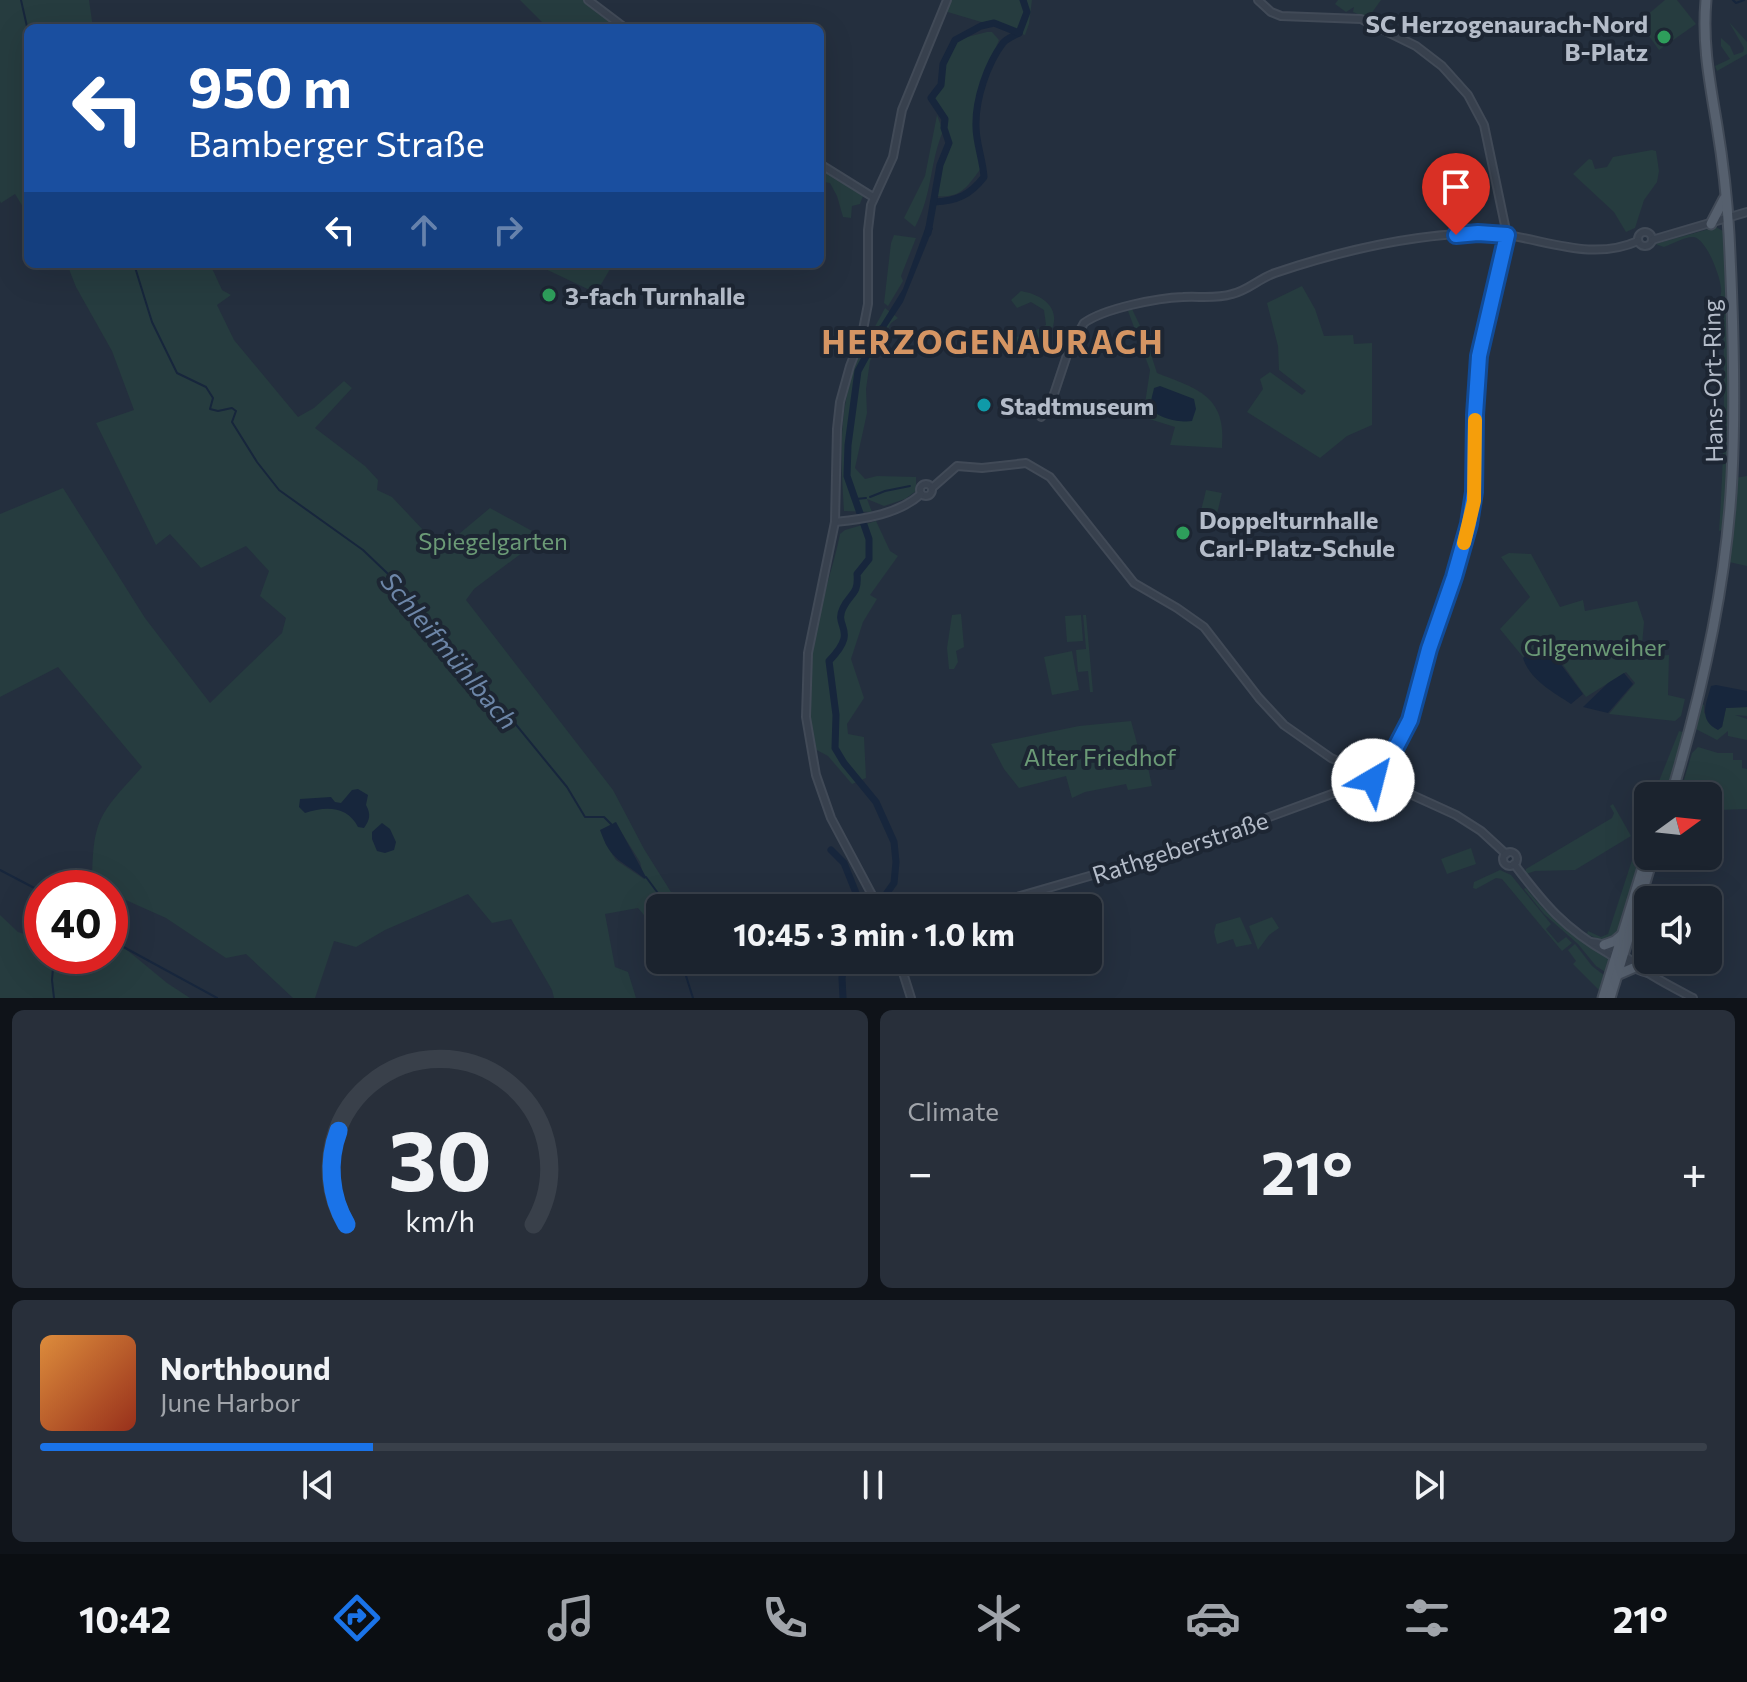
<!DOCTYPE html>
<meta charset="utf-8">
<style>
:root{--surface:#1b232e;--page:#282f3a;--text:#f1f3f6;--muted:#a0a4aa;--line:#39404a;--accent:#1a73e8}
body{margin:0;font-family:Commissioner,sans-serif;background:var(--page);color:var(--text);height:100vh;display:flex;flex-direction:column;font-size:30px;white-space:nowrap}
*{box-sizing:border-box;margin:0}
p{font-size:26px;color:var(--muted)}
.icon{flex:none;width:44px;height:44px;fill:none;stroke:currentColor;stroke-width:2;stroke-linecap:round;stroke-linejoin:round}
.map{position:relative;height:998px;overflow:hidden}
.panel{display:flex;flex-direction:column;gap:12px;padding:12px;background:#0f1319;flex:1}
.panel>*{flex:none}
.hud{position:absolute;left:24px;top:24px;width:800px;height:244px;border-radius:12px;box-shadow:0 8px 32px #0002,0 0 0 2px var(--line);background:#1a4fa0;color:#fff;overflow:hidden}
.needle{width:52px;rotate:75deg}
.tools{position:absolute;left:1634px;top:782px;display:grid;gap:16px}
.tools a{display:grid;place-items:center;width:88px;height:88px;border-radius:12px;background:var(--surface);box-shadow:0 8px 32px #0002,0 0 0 2px var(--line);font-size:40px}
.speed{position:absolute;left:24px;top:870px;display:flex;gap:16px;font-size:40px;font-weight:700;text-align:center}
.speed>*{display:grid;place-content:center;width:104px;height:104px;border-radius:50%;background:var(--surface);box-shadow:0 8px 32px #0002,0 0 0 2px var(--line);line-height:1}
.speed .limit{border:12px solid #d22;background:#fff;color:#111}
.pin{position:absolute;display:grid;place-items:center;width:68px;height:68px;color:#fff;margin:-82px -34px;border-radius:50% 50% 50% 0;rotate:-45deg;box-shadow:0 0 8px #0007}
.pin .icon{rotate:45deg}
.me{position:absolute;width:88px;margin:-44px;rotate:37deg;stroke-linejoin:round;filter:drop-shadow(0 0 6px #0008)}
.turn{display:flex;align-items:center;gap:28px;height:168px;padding:0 32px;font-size:36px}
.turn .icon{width:104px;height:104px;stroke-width:2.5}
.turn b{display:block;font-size:56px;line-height:68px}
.lanes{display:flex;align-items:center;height:76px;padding:0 32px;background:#0003;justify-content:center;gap:40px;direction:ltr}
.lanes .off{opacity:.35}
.big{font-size:60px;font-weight:700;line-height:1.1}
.panel .tile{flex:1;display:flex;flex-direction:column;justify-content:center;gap:12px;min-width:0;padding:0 28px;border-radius:12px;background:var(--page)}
.panel .dial{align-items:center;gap:0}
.dial svg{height:208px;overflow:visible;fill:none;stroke:var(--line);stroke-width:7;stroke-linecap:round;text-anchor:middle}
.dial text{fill:var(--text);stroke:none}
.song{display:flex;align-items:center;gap:24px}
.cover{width:96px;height:96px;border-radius:12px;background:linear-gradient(135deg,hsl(30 70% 55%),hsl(10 70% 35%))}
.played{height:8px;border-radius:4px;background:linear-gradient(90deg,var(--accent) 20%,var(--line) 20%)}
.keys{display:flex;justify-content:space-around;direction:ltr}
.heat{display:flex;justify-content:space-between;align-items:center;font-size:44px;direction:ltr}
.panel .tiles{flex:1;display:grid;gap:12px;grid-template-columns:1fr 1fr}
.tile:last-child{grid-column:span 2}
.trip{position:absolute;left:646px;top:894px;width:456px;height:80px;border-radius:12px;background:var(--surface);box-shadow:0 8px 32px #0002,0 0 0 2px var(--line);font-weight:700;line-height:80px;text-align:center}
.menu{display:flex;height:128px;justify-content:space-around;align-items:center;background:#0b0e12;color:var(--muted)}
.menu .icon{width:56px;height:56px}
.menu .on{color:var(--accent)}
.menu b{font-size:36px;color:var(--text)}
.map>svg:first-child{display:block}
</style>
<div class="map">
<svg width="1747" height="998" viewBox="0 0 1747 998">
<rect width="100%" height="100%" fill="#242f3e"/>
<g fill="#263c3f" fill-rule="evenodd">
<path d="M 0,0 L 89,0 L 93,28 L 28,28 L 28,215 L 15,194 L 1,203 L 0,201 Z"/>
<path d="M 520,0 L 585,0 L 623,28 L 548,28 Z"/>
<path d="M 943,0 L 1032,0 L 1029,24 L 1025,35 L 941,10 Z"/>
<path d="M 1338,0 L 1381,0 L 1368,18 L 1353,12 L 1354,7 L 1346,12 L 1335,4 Z"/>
<path d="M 1665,0 L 1677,0 L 1696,24 L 1659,50 L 1639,22 Z"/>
<path d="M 1729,22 L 1747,42 L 1747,54 L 1717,71 L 1715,66 L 1730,59 L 1721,46 L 1721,38 L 1730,46 L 1734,55 L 1743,52 L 1744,48 Z"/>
<path d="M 987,32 L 992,32 L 999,40 L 994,52 L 996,55 C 986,78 974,103 976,128 C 977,141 981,154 983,166 C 968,184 964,199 935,196 L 941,165 L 949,143 L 945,119 L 931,98 L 941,85 L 943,64 L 955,40 Z"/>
<path d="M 937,115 L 943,131 C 929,165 933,193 915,227 L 904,218 L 925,176 Z"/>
<path d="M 1652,150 L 1656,151 L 1659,171 L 1657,182 L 1644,200 L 1635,228 L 1626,232 L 1614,212 L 1573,174 L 1589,159 L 1592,160 L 1595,169 L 1607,167 L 1613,157 Z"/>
<path d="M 820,167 L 863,196 L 860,204 L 852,206 L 851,218 L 843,217 L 837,196 L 830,183 L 820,181 Z"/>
<path d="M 1716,227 L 1723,231 L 1725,240 C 1730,337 1731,432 1725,529 L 1719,531 C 1724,460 1725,390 1723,319 L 1720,319 L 1720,308 L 1715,305 C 1719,300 1722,295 1721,288 C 1720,276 1707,240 1694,237 C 1686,236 1672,244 1664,247 L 1655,244 Z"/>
<path d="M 894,235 L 916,238 L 901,276 L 903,281 L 888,306 L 884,303 L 891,243 Z"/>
<path d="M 67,264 L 210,264 L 222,290 L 231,295 L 217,305 L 234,340 L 298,417 L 314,408 L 344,381 L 352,388 L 315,428 L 365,466 L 378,480 L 377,490 L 392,497 L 441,549 L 490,508 L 543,537 L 474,589 L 466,600 L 613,790 L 644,849 L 681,908 L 660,908 L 660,934 L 638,908 L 605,914 L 615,967 L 628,972 L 636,998 L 554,998 L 552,990 L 511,919 L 492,923 L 468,894 L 385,930 L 356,947 L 334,941 L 315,998 L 293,998 L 246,954 L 226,958 L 166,918 L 110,893 L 110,888 L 92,885 C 93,818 98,816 142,767 L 58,667 L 0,697 L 0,514 L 63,488 L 145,618 L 210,703 L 282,633 L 286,618 L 260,596 L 269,571 L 246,546 L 201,568 L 170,534 L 156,545 L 96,423 L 134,410 L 112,351 L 76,287 ZM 615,822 L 640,862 L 644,879 L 616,860 L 605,843 Z"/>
<path d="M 613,264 L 596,293 L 537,265 L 538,264 Z"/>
<path d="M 1302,286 L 1315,309 L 1324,336 L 1353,335 L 1354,344 L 1372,343 L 1372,425 L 1347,436 L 1320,458 L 1247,412 L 1263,389 L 1260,379 L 1270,372 L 1302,395 L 1306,391 L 1279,370 L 1278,346 L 1267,303 Z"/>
<path d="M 1021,291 C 1044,295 1064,310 1049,335 L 1017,346 L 1011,343 L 1011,338 L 1027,335 L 1046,325 L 1044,310 L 1031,302 L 1017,308 L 1011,300 Z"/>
<path d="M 885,308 L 898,318 L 891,323 L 870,361 L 866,389 L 867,413 L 855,468 L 865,479 L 877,476 L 916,477 L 916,491 L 905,499 L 884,506 L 867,499 L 872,512 L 844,511 C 841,464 838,415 854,369 C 861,348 875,328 885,308 Z"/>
<path d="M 1132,309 L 1145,336 L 1157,373 C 1198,389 1227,396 1222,448 L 1170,445 L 1175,427 L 1143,417 L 1150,370 L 1128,311 Z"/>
<path d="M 1747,476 L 1747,566 L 1729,562 L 1735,478 Z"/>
<path d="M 1206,490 L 1222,493 L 1216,518 L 1200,515 Z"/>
<path d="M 876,521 L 890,551 L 898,556 L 870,595 L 877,599 L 863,622 L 851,659 L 864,698 L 847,724 L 848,734 L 864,737 L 866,778 L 852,784 L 828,756 L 813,748 C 809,706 806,665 816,624 C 823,594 834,565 840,534 L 845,530 Z"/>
<path d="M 1509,553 L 1531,554 L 1560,607 L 1583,600 L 1585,611 L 1637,601 L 1644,622 L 1641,657 L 1669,655 L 1668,695 L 1685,699 L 1681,716 L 1675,721 L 1609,714 L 1635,683 L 1626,672 L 1586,697 L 1548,644 L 1523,657 L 1500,629 L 1530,597 L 1501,557 Z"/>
<path d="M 961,614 L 964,647 L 956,651 L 958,662 L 954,669 L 949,669 L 947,648 L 952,615 Z"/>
<path d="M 1081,615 L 1083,641 L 1067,642 L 1065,616 Z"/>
<path d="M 1083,615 L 1086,615 L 1093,692 L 1090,692 L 1088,671 L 1078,672 L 1076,650 L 1086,649 Z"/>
<path d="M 1072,651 L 1079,690 L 1052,695 L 1044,657 Z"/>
<path d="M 1698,703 L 1704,705 L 1704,713 L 1722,727 L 1726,708 L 1747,707 L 1747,716 L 1735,715 L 1747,719 L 1747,740 L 1728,736 L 1728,731 L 1717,740 L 1692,727 Z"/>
<path d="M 1131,721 L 1141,758 L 1146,758 L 1152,786 L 1128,790 L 1126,784 L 1085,792 L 1072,798 L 1066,776 L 1019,788 L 1004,769 L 991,744 L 1079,726 Z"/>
<path d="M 1679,731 L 1686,733 L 1664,796 L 1653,796 Z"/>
<path d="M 1698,747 L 1718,753 L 1733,753 L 1733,760 L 1742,760 L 1742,768 L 1747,769 L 1747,809 L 1717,810 L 1718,843 L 1708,845 L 1708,796 L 1679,796 L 1692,753 Z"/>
<path d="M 1613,804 L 1631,836 L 1575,870 L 1535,871 L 1526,874 L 1526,869 L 1612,818 L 1614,813 L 1610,806 Z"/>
<path d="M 1648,811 L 1648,845 L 1618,935 L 1613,940 L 1602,941 L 1587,934 L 1588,931 L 1601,937 L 1608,934 Z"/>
<path d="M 1471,848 L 1476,864 L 1447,874 L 1441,859 Z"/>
<path d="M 1500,870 L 1511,875 L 1551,924 L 1546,929 L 1558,943 L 1566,937 L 1572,943 L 1562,951 L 1502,879 L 1496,878 L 1476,889 L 1473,888 L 1474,882 Z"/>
<path d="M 1526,888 C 1549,918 1575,937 1607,957 L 1610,964 L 1607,973 L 1596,966 L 1578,944 L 1544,914 L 1524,889 Z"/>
<path d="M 0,915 L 18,932 L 42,940 L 42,956 L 110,956 L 110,936 L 167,983 L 190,998 L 0,998 Z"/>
<path d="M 1240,917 L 1252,944 L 1236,947 L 1233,939 L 1217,944 L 1214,932 L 1216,924 Z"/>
<path d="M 1272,917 L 1279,928 L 1269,935 L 1258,950 L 1249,926 Z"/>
<path d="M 1575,944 L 1592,966 L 1605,976 L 1601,998 L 1597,998 L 1599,990 L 1573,964 L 1576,961 L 1568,950 Z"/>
</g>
<g fill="#17263c">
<path d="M 926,226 L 933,228 L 903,302 L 880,337 L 875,334 L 903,289 Z"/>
<path d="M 1160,386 L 1194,399 L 1196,409 L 1192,421 C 1182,423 1158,419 1152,409 C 1149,404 1153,394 1154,388 Z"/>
<path d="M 1548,647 L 1583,694 L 1571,704 C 1553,692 1530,680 1523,658 L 1538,648 Z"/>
<path d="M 1624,673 L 1633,684 L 1608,713 L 1583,707 L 1608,683 Z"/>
<path d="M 1716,685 L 1747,691 L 1747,707 L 1726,708 L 1722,727 L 1718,730 C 1698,720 1706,704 1711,686 Z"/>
<path d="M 358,789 L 368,795 L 366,805 C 371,814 370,820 364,828 L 358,827 C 347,806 326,806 305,813 L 299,807 L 300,799 L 331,797 L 335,802 L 341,803 L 352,790 Z"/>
<path d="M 616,822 L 646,877 L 645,879 C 622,860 611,862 600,830 Z"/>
<path d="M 382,823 L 390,829 L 396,842 L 394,850 L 385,853 L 377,851 L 372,839 L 372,832 Z"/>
</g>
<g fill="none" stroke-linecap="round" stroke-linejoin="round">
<g stroke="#17263c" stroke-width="2">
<path d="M 21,0 L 28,31"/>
<path d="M 1733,0 L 1736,3 L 1744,0"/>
<path d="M 134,264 L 152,322 L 177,373 L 206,387 L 213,398 L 210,409 L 218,411 L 232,408 L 236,411 L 232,422 L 257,462 L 279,490 L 363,550 L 409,594 L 567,787 L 585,817 L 604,817 L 611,824"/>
<path d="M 870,497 L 885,491 L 910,486"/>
<path d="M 856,499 L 866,498"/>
<path d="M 0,870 L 42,892"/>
<path d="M 646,877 L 669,908"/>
<path d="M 110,936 L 118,944 L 217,998"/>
<path d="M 681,960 L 693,998"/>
<path d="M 54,998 L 52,980 L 54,956"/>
</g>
<g stroke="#17263c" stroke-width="7">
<path d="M 934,202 C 957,201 970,195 984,177 C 983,160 976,143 976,127 C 975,100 987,64 1003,43 C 1007,38 1014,36 1019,33"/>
<path d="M 928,233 L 940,165 L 949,143 L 944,128 L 945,119 L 931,98 L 941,85 L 943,64 L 955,40 L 981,26 L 994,23 L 1019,33 L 1027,12 L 1023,0"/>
<path d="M 831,850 L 844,863 L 862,908"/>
<path d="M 876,908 L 894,883 L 896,862 L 894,842 L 876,802 L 844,763 L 835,748 L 836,715 L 829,661 C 860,629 833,628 843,608 C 850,593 859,595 857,574 L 869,559 L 869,539 L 847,476 L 848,445 L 858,371 L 881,329"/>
<path d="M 843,998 L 842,978 L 845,960"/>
</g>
<defs>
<g id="minor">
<path d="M 588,0 L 625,28"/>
<path d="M 820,164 L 873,197"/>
<circle cx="1645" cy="239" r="7"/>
<path d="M 1652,240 L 1747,212"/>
<path d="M 1041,417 L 1050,406 L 1068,352 L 1084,323 C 1105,308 1158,298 1183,297 C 1199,296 1216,299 1232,294 C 1247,291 1260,278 1275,273 C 1340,251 1408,235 1477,233 C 1531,231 1584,265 1638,241"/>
<circle cx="926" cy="490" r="6"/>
<path d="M 932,488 L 957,466 L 982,468 L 1026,463 L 1050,477 L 1134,583 L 1177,608 L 1204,627 L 1259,698 L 1284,725 L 1331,758 L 1456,815 L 1481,831 L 1506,854"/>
<path d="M 835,522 C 865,519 899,514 921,494"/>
<circle cx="1510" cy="859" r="7"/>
<path d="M 1514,864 C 1545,905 1564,928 1609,954 C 1622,961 1634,970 1648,973"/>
<path d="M 879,908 L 831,818 L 816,775 L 806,717 L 808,653 L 835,522 L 837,429 L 840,402 L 850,366 L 862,335 L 868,304 L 868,230 L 871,205 L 893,157 L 902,110 L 947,0"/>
<path d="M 979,908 L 1093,875 L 1245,826 L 1378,777 L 1410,720 L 1429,649 L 1454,577 L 1469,524 L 1474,501 L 1475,415 L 1479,356 L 1507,235 L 1484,125 L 1468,95 L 1442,66 L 1416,46 L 1361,19 L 1281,16 L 1271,12 L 1258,0"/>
<path d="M 1591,942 C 1615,944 1633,964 1653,976 C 1666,984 1680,991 1693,998"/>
<path d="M 899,960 L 911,998"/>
</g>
<g id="major">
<path d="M 1711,224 L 1724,199"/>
<path d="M 1671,796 C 1702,693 1727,584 1732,476 C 1736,396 1733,314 1729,234 C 1727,198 1723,162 1717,126 C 1710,83 1702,44 1706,0"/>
<path d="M 1604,945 L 1615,941 L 1622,935"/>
<path d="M 1617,975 L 1633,968"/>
<path d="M 1603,998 L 1648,851"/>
<path d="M 1610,998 L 1651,863"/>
</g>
</defs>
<use href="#minor" stroke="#414a57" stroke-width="10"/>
<use href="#major" stroke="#414a57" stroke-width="13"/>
<use href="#minor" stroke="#38414e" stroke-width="6"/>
<use href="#major" stroke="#56606e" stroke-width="9"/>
</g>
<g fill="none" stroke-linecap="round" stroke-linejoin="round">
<defs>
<path id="route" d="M 1373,780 L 1383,772 L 1410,720 L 1429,649 L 1454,577 L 1469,524 L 1474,492 L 1475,415 L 1479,356 L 1507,235 L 1478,233 L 1456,235"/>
</defs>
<use href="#route" stroke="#114b97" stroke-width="20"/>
<use href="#route" stroke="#1a73e8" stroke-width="14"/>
<path stroke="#f59e0b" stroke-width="14" d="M 1464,543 L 1474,501 L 1475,420"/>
</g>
<g fill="#2e9e5b" stroke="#1d2633" stroke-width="3">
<circle cx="1664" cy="37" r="8"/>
<circle cx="549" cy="295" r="8"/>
<circle cx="1183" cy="533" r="8"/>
</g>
<circle fill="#0f9aa8" stroke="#1d2633" stroke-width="3" cx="984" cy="405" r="8"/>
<g text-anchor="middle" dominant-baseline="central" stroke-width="8" stroke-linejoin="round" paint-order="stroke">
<g font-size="24" font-weight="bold" fill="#b4bcc9" stroke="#1d2633" text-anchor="start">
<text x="1648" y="23" text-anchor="end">SC Herzogenaurach-Nord<tspan x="1648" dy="28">B-Platz</tspan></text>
<text x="565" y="295">3-fach Turnhalle</text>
<text x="1000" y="405">Stadtmuseum</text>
<text x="1199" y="519">Doppelturnhalle<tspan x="1199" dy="28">Carl-Platz-Schule</tspan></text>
</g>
<g font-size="24" fill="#b4bcc9" stroke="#1d2633">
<text transform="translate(1712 381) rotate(-91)">Hans-Ort-Ring</text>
<text transform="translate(1180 847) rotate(-18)">Rathgeberstraße</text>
</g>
<g font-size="24" fill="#6b9a76" stroke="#1d2633">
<text x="493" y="540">Spiegelgarten</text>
<text x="1595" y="646">Gilgenweiher</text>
<text x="1100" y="756">Alter Friedhof</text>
</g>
<g font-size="26" font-style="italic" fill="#6d86a8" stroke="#1d2633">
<text transform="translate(450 650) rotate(50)">Schleifmühlbach</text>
</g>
<g font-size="32" font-weight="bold" letter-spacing="2" fill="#d59563" stroke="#1d2633">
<text x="993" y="341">HERZOGENAURACH</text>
</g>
</g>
</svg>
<div class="tools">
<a><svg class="needle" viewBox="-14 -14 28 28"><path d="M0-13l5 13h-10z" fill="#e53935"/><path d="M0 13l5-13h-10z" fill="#a0a4aa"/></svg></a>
<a><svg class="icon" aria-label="sound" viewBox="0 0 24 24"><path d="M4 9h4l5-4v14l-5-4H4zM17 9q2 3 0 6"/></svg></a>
</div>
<div class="speed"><div class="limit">40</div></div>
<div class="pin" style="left:1456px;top:235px;background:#d93025"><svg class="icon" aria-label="arrive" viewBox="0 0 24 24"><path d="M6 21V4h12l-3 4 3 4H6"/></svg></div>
<svg class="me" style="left:1373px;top:780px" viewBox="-20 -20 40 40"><circle r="19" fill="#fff"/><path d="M0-13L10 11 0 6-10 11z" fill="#1a73e8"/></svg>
<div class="trip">10:45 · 3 min · 1.0 km</div>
<div class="hud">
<div class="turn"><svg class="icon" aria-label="left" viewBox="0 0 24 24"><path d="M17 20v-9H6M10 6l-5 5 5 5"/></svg><div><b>950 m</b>Bamberger Straße</div></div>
<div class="lanes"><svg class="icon" aria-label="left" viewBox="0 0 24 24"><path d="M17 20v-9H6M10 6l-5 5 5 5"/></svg><svg class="icon off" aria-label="ahead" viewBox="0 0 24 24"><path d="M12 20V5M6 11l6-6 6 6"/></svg><svg class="icon off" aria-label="right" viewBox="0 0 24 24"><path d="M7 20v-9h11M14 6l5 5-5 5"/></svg></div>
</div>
</div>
<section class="panel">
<div class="tiles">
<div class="tile dial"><svg viewBox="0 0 100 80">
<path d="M14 69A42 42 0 1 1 86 69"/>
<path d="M14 69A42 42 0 0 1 11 33" stroke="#1a73e8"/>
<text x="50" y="56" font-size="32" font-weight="700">30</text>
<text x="50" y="72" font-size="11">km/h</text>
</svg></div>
<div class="tile"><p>Climate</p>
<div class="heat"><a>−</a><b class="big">21°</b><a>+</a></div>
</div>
<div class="tile">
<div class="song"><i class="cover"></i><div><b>Northbound</b><p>June Harbor</p></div></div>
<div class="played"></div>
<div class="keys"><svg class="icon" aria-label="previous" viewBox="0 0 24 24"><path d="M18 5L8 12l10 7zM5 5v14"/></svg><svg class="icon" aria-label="pause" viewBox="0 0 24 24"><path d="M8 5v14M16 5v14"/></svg><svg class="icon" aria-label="next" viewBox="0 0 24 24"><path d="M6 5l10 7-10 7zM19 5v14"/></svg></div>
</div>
</div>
</section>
<nav class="menu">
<b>10:42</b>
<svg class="icon on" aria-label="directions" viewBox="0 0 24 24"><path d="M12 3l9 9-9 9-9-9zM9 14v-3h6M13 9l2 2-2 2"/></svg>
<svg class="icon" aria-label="music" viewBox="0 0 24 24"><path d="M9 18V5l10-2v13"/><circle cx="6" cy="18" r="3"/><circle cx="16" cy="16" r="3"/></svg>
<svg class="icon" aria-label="phone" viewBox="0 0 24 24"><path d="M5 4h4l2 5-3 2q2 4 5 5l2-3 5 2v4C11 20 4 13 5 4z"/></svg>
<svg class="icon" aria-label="climate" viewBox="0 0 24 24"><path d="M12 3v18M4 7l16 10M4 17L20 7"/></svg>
<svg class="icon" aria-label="car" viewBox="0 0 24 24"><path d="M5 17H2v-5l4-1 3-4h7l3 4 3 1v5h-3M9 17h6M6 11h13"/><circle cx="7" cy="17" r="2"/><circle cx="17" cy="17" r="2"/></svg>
<svg class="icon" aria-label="filters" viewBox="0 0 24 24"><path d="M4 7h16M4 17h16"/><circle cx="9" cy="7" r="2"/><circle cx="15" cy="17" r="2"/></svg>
<b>21°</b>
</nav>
